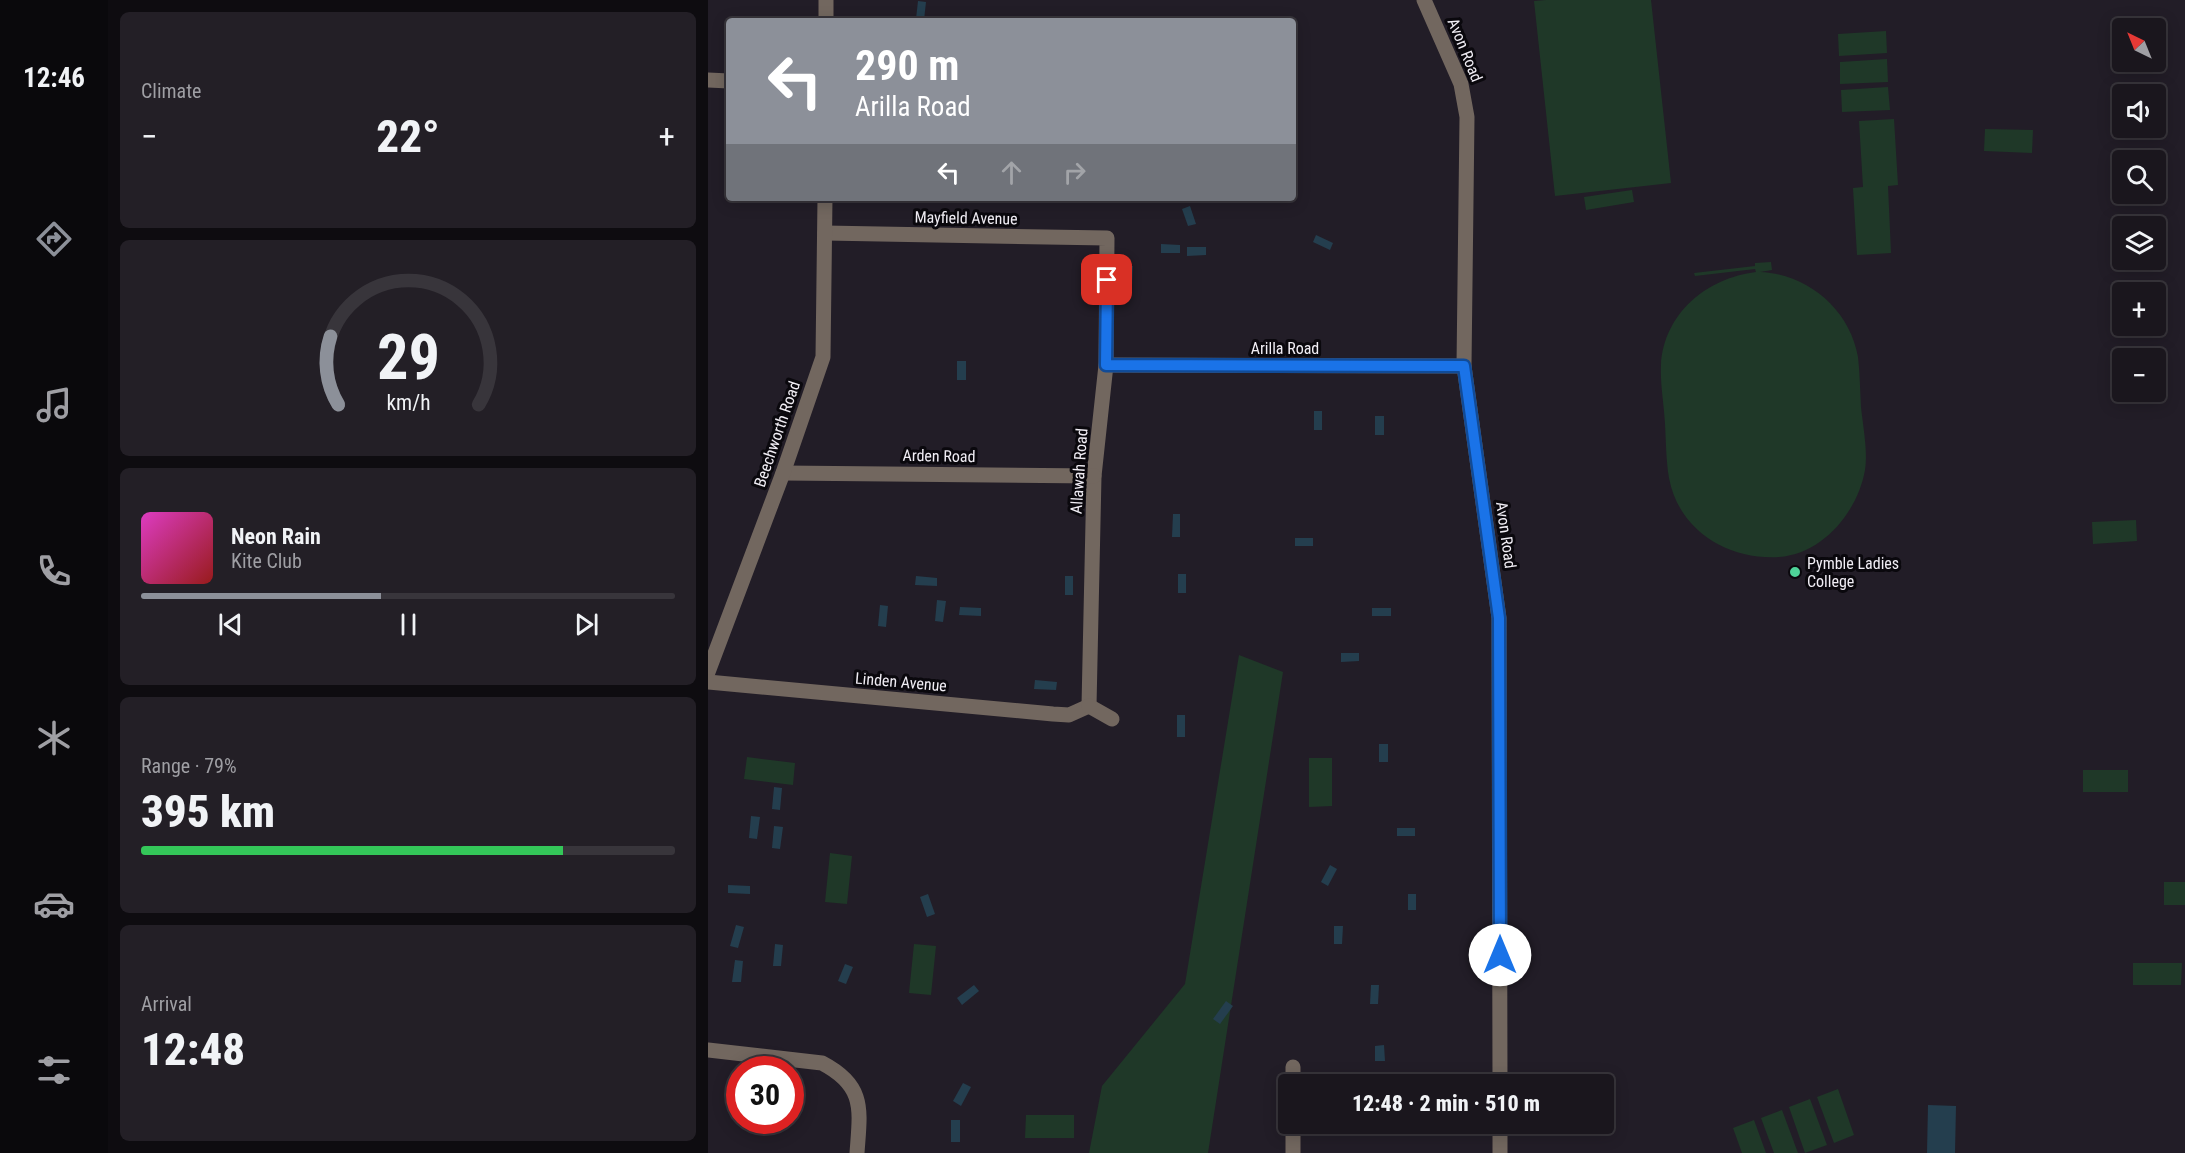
<!DOCTYPE html>
<meta charset="utf-8">
<style>
:root{--surface:#1a161d;--page:#231f26;--text:#f1f3f6;--muted:#9f9fa4;--line:#38353b;--accent:#8c9099}
body{margin:0;font-family:"Roboto Condensed",sans-serif;background:var(--page);color:var(--text);height:100vh;display:flex;flex-direction:column;font-size:22px;white-space:nowrap}
*{box-sizing:border-box;margin:0}
p{font-size:20px;color:var(--muted)}
.icon{flex:none;width:33px;height:33px;fill:none;stroke:currentColor;stroke-width:2;stroke-linecap:round;stroke-linejoin:round}
.map{position:relative;flex:1;overflow:hidden}
.side{display:flex;flex-direction:column;gap:12px;padding:12px;background:#0e0c10;width:600px}
.side>*{flex:none}
.top-card{position:absolute;left:18px;top:18px;width:570px;height:183px;border-radius:6px;box-shadow:0 3px 15px #0003,0 0 0 2px var(--line);background:#8c9099;color:#fff;overflow:hidden}
.needle{width:39px;rotate:317deg}
.controls{position:absolute;left:1404px;top:18px;display:grid;gap:12px}
.controls a{display:grid;place-items:center;width:54px;height:54px;border-radius:6px;background:var(--surface);box-shadow:0 3px 15px #0003,0 0 0 2px var(--line);font-size:30px}
.speed{position:absolute;left:18px;top:1056px;display:flex;gap:12px;font-size:30px;font-weight:700;text-align:center}
.speed>*{display:grid;place-content:center;width:78px;height:78px;border-radius:50%;background:var(--surface);box-shadow:0 3px 15px #0003,0 0 0 2px var(--line);line-height:1}
.speed .limit{border:9px solid #d22;background:#fff;color:#111}
.pin{position:absolute;display:grid;place-items:center;width:51px;height:51px;color:#fff;margin:-26px;border-radius:12px;box-shadow:0 3px 9px #0006}
.me{position:absolute;width:66px;margin:-33px;rotate:0deg;stroke-linejoin:round;filter:drop-shadow(0 0 4px #0008)}
.turn{display:flex;align-items:center;gap:21px;height:126px;padding:0 30px;font-size:27px}
.turn .icon{width:78px;height:78px;stroke-width:2.5}
.turn b{display:block;font-size:42px;line-height:51px}
.lanes{display:flex;align-items:center;height:57px;padding:0 30px;background:#0003;justify-content:center;gap:30px;direction:ltr}
.lanes .off{opacity:.35}
.big{font-size:45px;font-weight:800;line-height:1.1}
.side .widget{flex:1;display:flex;flex-direction:column;justify-content:center;gap:9px;min-width:0;padding:0 21px;border-radius:9px;background:var(--page)}
.side .dial{align-items:center;gap:0}
.dial svg{height:156px;overflow:visible;fill:none;stroke:var(--line);stroke-width:7;stroke-linecap:round;text-anchor:middle}
.dial text{fill:var(--text);stroke:none}
.song{display:flex;align-items:center;gap:18px}
.cover{width:72px;height:72px;border-radius:9px;background:linear-gradient(135deg,hsl(310 70% 55%),hsl(0 70% 35%))}
.played{height:6px;border-radius:3px;background:linear-gradient(90deg,var(--accent) 45%,var(--line) 45%)}
.keys{display:flex;justify-content:space-around;direction:ltr}
.heat{display:flex;justify-content:space-between;align-items:center;font-size:33px;direction:ltr}
.charge{height:9px;border-radius:4px;background:linear-gradient(90deg,#34c759 79%,var(--line) 0)}
.trip{position:absolute;left:570px;top:1074px;width:336px;height:60px;border-radius:6px;background:var(--surface);box-shadow:0 3px 15px #0003,0 0 0 2px var(--line);font-weight:800;line-height:60px;text-align:center}
main{display:flex;flex:1;min-height:0}
.tab-bar{display:flex;flex-direction:column;width:108px;justify-content:space-around;align-items:center;background:#0a090c;color:var(--muted)}
.tab-bar .icon{width:42px;height:42px}
.tab-bar .on{color:var(--accent)}
.tab-bar b{font-size:27px;color:var(--text)}
.map>svg:first-child{display:block}
</style>
<main>
<nav class="tab-bar">
<b>12:46</b>
<svg class="icon on" aria-label="directions" viewBox="0 0 24 24"><path d="M12 3l9 9-9 9-9-9zM9 14v-3h6M13 9l2 2-2 2"/></svg>
<svg class="icon" aria-label="music" viewBox="0 0 24 24"><path d="M9 18V5l10-2v13"/><circle cx="6" cy="18" r="3"/><circle cx="16" cy="16" r="3"/></svg>
<svg class="icon" aria-label="phone" viewBox="0 0 24 24"><path d="M5 4h4l2 5-3 2q2 4 5 5l2-3 5 2v4C11 20 4 13 5 4z"/></svg>
<svg class="icon" aria-label="climate" viewBox="0 0 24 24"><path d="M12 3v18M4 7l16 10M4 17L20 7"/></svg>
<svg class="icon" aria-label="car" viewBox="0 0 24 24"><path d="M5 17H2v-5l4-1 3-4h7l3 4 3 1v5h-3M9 17h6M6 11h13"/><circle cx="7" cy="17" r="2"/><circle cx="17" cy="17" r="2"/></svg>
<svg class="icon" aria-label="filters" viewBox="0 0 24 24"><path d="M4 7h16M4 17h16"/><circle cx="9" cy="7" r="2"/><circle cx="15" cy="17" r="2"/></svg>
</nav>
<section class="side">
<div class="widget"><p>Climate</p>
<div class="heat"><a>−</a><b class="big">22°</b><a>+</a></div>
</div>
<div class="widget dial"><svg viewBox="0 0 100 80">
<path d="M14 69A42 42 0 1 1 86 69"/>
<path d="M14 69A42 42 0 0 1 10 34" stroke="#8c9099"/>
<text x="50" y="56" font-size="32" font-weight="700">29</text>
<text x="50" y="72" font-size="11">km/h</text>
</svg></div>
<div class="widget">
<div class="song"><i class="cover"></i><div><b>Neon Rain</b><p>Kite Club</p></div></div>
<div class="played"></div>
<div class="keys"><svg class="icon" aria-label="previous" viewBox="0 0 24 24"><path d="M18 5L8 12l10 7zM5 5v14"/></svg><svg class="icon" aria-label="pause" viewBox="0 0 24 24"><path d="M8 5v14M16 5v14"/></svg><svg class="icon" aria-label="next" viewBox="0 0 24 24"><path d="M6 5l10 7-10 7zM19 5v14"/></svg></div>
</div>
<div class="widget"><p>Range · 79%</p><b class="big">395 km</b><div class="charge"></div></div>
<div class="widget"><p>Arrival</p><b class="big">12:48</b></div>
</section>
<div class="map">
<svg width="1477" height="1153" viewBox="0 0 1477 1153">
<rect width="100%" height="100%" fill="#221d27"/>
<g fill="#1f3828">
<path d="M 838,0 L 943,0 L 963,183 L 847,196 L 826,1 Z"/>
<path d="M 1178,31 L 1179,53 L 1131,56 L 1130,34 Z"/>
<path d="M 1179,59 L 1180,82 L 1132,84 L 1132,62 Z"/>
<path d="M 1180,87 L 1182,110 L 1134,112 L 1133,90 Z"/>
<path d="M 1186,119 L 1190,185 L 1180,186 L 1183,253 L 1149,255 L 1145,188 L 1155,187 L 1151,121 Z"/>
<path d="M 1277,129 L 1325,130 L 1324,153 L 1276,151 Z"/>
<path d="M 924,190 L 926,202 L 878,210 L 876,197 Z"/>
<path d="M 1063,262 L 1064,270 L 1052,272 C 1100,274 1142,310 1150,357 C 1152,374 1152,391 1153,407 C 1155,427 1160,451 1157,470 C 1150,511 1115,554 1071,557 C 1020,560 971,531 961,478 C 958,460 958,441 957,424 C 956,404 952,384 953,365 C 956,313 999,278 1048,272 L 1047,269 L 987,276 L 986,273 L 1047,266 L 1047,263 Z"/>
<path d="M 1428,520 L 1429,541 L 1385,544 L 1384,522 Z"/>
<path d="M 531,655 L 575,672 L 500,1153 L 381,1153 L 394,1086 L 477,984 Z"/>
<path d="M 39,757 L 87,763 L 85,785 L 36,779 Z"/>
<path d="M 601,758 L 624,758 L 624,806 L 601,807 Z"/>
<rect x="1375" y="770" width="45" height="22"/>
<path d="M 122,853 L 144,856 L 139,904 L 117,902 Z"/>
<rect x="1456" y="882" width="21" height="23"/>
<path d="M 206,944 L 228,946 L 223,995 L 201,993 Z"/>
<path d="M 1425,963 L 1474,963 L 1473,985 L 1425,985 Z"/>
<path d="M 1130,1089 L 1146,1135 L 1126,1143 L 1109,1097 Z"/>
<path d="M 1102,1099 L 1119,1145 L 1097,1153 L 1081,1107 Z"/>
<path d="M 1074,1110 L 1090,1153 L 1066,1153 L 1053,1118 Z"/>
<path d="M 318,1115 L 366,1115 L 366,1138 L 317,1138 Z"/>
<path d="M 1046,1120 L 1058,1153 L 1034,1153 L 1025,1128 Z"/>
</g>
<g fill="#243e4e">
<path d="M 210,1 L 218,2 L 216,20 L 208,19 Z"/>
<path d="M 482,206 L 488,224 L 480,226 L 474,209 Z"/>
<path d="M 608,235 L 625,243 L 622,250 L 605,242 Z"/>
<path d="M 453,244 L 472,245 L 472,253 L 453,253 Z"/>
<path d="M 479,247 L 498,247 L 498,255 L 479,256 Z"/>
<path d="M 417,266 L 425,266 L 424,285 L 416,285 Z"/>
<rect x="249" y="361" width="9" height="19"/>
<rect x="606" y="411" width="8" height="19"/>
<rect x="667" y="416" width="9" height="19"/>
<path d="M 465,514 L 472,514 L 472,537 L 464,537 Z"/>
<rect x="587" y="538" width="18" height="8"/>
<rect x="470" y="574" width="8" height="19"/>
<path d="M 208,576 L 229,578 L 229,586 L 207,585 Z"/>
<rect x="357" y="576" width="8" height="19"/>
<path d="M 229,600 L 238,601 L 235,622 L 227,621 Z"/>
<path d="M 172,605 L 180,606 L 178,627 L 170,626 Z"/>
<path d="M 252,607 L 273,608 L 273,616 L 251,615 Z"/>
<rect x="664" y="608" width="19" height="8"/>
<path d="M 633,653 L 651,653 L 651,661 L 633,662 Z"/>
<path d="M 327,680 L 349,682 L 348,690 L 326,689 Z"/>
<rect x="469" y="715" width="8" height="22"/>
<rect x="671" y="744" width="9" height="18"/>
<path d="M 66,787 L 74,788 L 72,810 L 64,809 Z"/>
<path d="M 43,816 L 52,817 L 49,839 L 41,838 Z"/>
<path d="M 66,826 L 75,827 L 72,849 L 64,848 Z"/>
<rect x="689" y="828" width="18" height="8"/>
<path d="M 622,865 L 629,869 L 620,886 L 613,882 Z"/>
<path d="M 20,885 L 42,886 L 42,894 L 20,893 Z"/>
<path d="M 220,894 L 227,914 L 219,917 L 212,897 Z"/>
<rect x="700" y="894" width="8" height="16"/>
<path d="M 28,925 L 36,927 L 30,948 L 22,946 Z"/>
<path d="M 626,926 L 635,926 L 634,944 L 626,944 Z"/>
<path d="M 67,944 L 75,945 L 73,966 L 65,966 Z"/>
<path d="M 27,960 L 35,961 L 33,982 L 24,982 Z"/>
<path d="M 137,964 L 145,967 L 138,984 L 130,981 Z"/>
<path d="M 266,985 L 271,991 L 254,1005 L 249,998 Z"/>
<path d="M 663,985 L 671,985 L 670,1004 L 662,1004 Z"/>
<path d="M 518,1001 L 525,1006 L 512,1024 L 505,1019 Z"/>
<path d="M 676,1045 L 677,1061 L 667,1061 L 667,1046 Z"/>
<path d="M 255,1083 L 263,1087 L 253,1106 L 245,1101 Z"/>
<path d="M 1220,1105 L 1248,1106 L 1247,1153 L 1219,1153 Z"/>
<rect x="243" y="1120" width="9" height="22"/>
</g>
<g fill="none" stroke-linecap="round" stroke-linejoin="round">
<g stroke="#72675f" stroke-width="15">
<path d="M 716,0 L 753,84 L 759,117 L 756,366 L 791,618 L 792,1084"/>
<path d="M 118,21 L 118,0"/>
<path d="M 0,80 L 21,81"/>
<path d="M 117,233 L 399,238 L 398,365 L 386,476 L 381,706"/>
<path d="M 398,365 L 756,366"/>
<path d="M 75,473 L 386,476"/>
<path d="M 0,672 L 75,473 L 115,357 L 117,198"/>
<path d="M 0,682 L 345,714 L 361,715 L 381,706"/>
<path d="M 381,706 L 404,719"/>
<path d="M 0,1050 L 114,1063 C 158,1086 152,1110 149,1153"/>
<path d="M 585,1084 L 585,1067"/>
<path d="M 585,1153 L 585,1124"/>
<path d="M 792,1153 L 792,1124"/>
</g>
</g>
<g fill="none" stroke-linecap="round" stroke-linejoin="round">
<defs>
<path id="route" d="M 399,280 L 398,365 L 756,366 L 791,618 L 792,955"/>
</defs>
<use href="#route" stroke="#114b97" stroke-width="15"/>
<use href="#route" stroke="#1a73e8" stroke-width="10"/>
</g>
<circle fill="#4ed399" stroke="#0a080d" stroke-width="2" cx="1087" cy="572" r="6"/>
<g text-anchor="middle" dominant-baseline="central" stroke-width="6" stroke-linejoin="round" paint-order="stroke">
<g font-size="16" fill="#f1eef5" stroke="#0a080d">
<text transform="translate(757 50) rotate(68)">Avon Road</text>
<text transform="translate(258 218) rotate(1)">Mayfield Avenue</text>
<text x="577" y="348">Arilla Road</text>
<text transform="translate(69 434) rotate(-71)">Beechworth Road</text>
<text transform="translate(231 456) rotate(1)">Arden Road</text>
<text transform="translate(371 471) rotate(-86)">Allawah Road</text>
<text transform="translate(798 535) rotate(82)">Avon Road</text>
<text transform="translate(193 682) rotate(5)">Linden Avenue</text>
</g>
<g font-size="16" fill="#f1eef5" stroke="#0a080d" text-anchor="start">
<text x="1099" y="563">Pymble Ladies<tspan x="1099" dy="18">College</tspan></text>
</g>
</g>
</svg>
<div class="controls">
<a><svg class="needle" viewBox="-14 -14 28 28"><path d="M0-13l5 13h-10z" fill="#e53935"/><path d="M0 13l5-13h-10z" fill="#9f9fa4"/></svg></a>
<a><svg class="icon" aria-label="sound" viewBox="0 0 24 24"><path d="M4 9h4l5-4v14l-5-4H4zM17 9q2 3 0 6"/></svg></a>
<a><svg class="icon" aria-label="search" viewBox="0 0 24 24"><circle cx="10" cy="10" r="6"/><path d="M15 15l6 6"/></svg></a>
<a><svg class="icon" aria-label="layers" viewBox="0 0 24 24"><path d="M12 4l9 5-9 5-9-5zM3 14l9 5 9-5"/></svg></a>
<a>+</a>
<a>−</a>
</div>
<div class="speed"><div class="limit">30</div></div>
<div class="pin" style="left:399px;top:280px;background:#d93025"><svg class="icon" aria-label="arrive" viewBox="0 0 24 24"><path d="M6 21V4h12l-3 4 3 4H6"/></svg></div>
<svg class="me" style="left:792px;top:955px" viewBox="-20 -20 40 40"><circle r="19" fill="#fff"/><path d="M0-13L10 11 0 6-10 11z" fill="#1a73e8"/></svg>
<div class="trip">12:48 · 2 min · 510 m</div>
<div class="top-card">
<div class="turn"><svg class="icon" aria-label="left" viewBox="0 0 24 24"><path d="M17 20v-9H6M10 6l-5 5 5 5"/></svg><div><b>290 m</b>Arilla Road</div></div>
<div class="lanes"><svg class="icon" aria-label="left" viewBox="0 0 24 24"><path d="M17 20v-9H6M10 6l-5 5 5 5"/></svg><svg class="icon off" aria-label="ahead" viewBox="0 0 24 24"><path d="M12 20V5M6 11l6-6 6 6"/></svg><svg class="icon off" aria-label="right" viewBox="0 0 24 24"><path d="M7 20v-9h11M14 6l5 5-5 5"/></svg></div>
</div>
</div>
</main>
